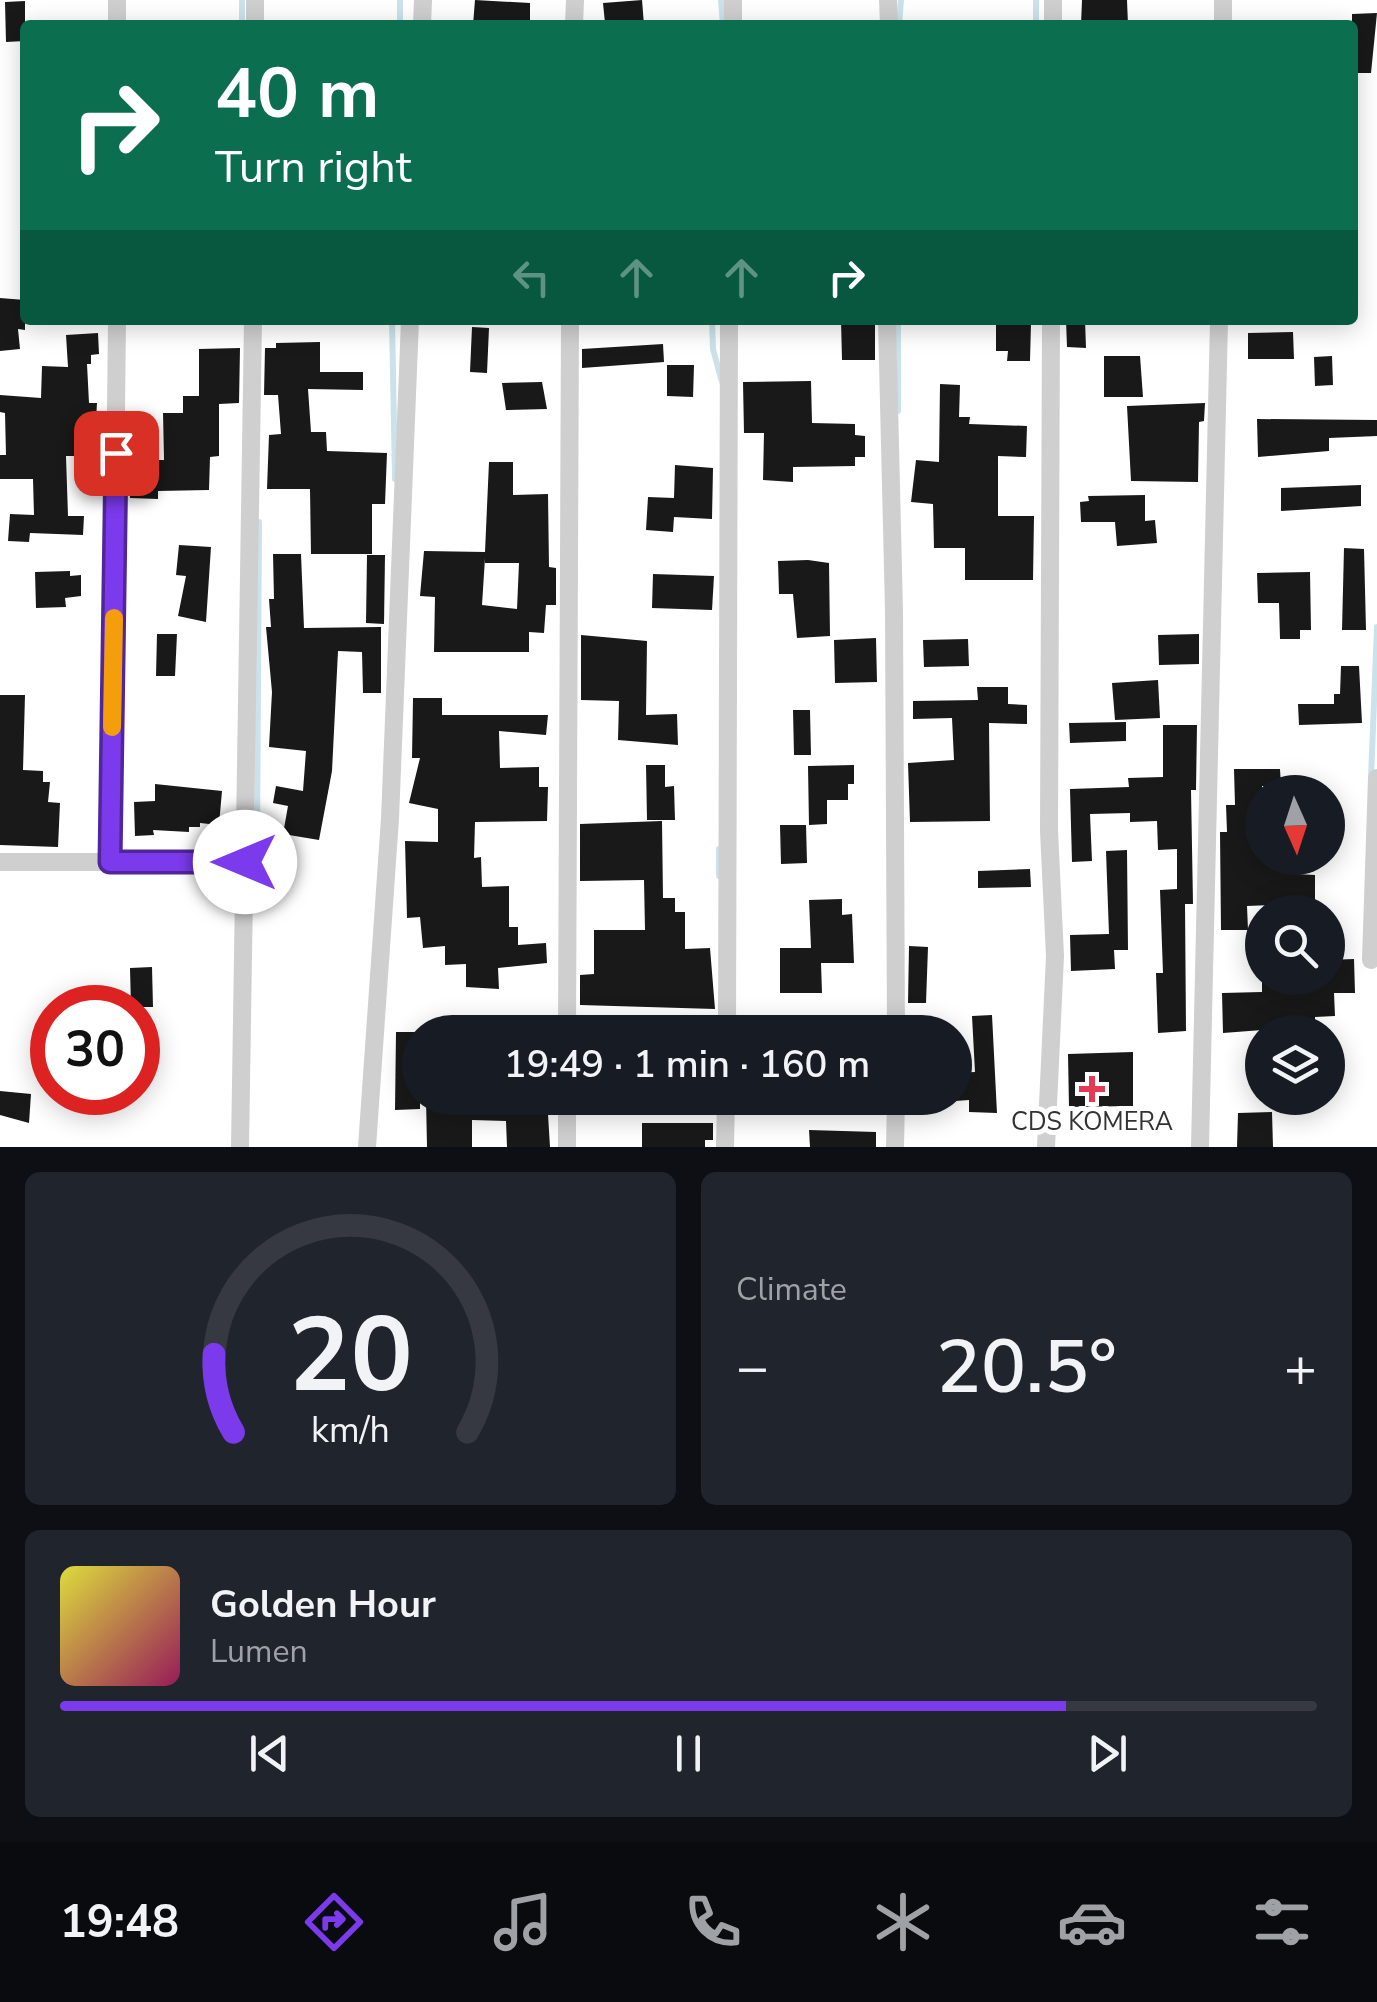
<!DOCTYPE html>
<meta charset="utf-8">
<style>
:root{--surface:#171b24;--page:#20242c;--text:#f1f3f6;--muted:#9ea1a6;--line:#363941;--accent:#7c3aed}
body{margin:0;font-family:"Nunito Sans",sans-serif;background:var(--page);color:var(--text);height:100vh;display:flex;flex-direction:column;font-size:38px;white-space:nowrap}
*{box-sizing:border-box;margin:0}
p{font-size:32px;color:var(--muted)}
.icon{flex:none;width:55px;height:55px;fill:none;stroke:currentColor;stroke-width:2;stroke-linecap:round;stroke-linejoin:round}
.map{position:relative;height:1147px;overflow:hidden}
.panel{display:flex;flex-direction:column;gap:25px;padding:25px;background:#0d0f14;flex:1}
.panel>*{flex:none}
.banner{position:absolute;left:20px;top:20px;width:1338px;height:305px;border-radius:10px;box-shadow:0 5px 25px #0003;background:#0b6e4f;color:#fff;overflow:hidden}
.needle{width:65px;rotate:177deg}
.controls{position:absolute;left:1245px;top:775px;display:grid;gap:20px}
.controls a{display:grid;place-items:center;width:100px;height:100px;border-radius:50%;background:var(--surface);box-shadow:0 5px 25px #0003;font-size:50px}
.speed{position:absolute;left:30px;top:985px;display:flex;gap:20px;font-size:50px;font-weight:700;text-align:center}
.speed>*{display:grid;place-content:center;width:130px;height:130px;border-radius:50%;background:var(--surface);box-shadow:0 5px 25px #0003;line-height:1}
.speed .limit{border:15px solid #d22;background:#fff;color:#111}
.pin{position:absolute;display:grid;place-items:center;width:85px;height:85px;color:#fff;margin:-42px;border-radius:20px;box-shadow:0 5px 15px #0006}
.me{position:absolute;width:110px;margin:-55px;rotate:270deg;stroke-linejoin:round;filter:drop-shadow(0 0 8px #0008)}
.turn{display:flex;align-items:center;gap:35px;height:210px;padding:0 30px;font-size:45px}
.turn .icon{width:130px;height:130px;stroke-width:2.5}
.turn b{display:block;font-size:70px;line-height:85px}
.lanes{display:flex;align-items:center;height:95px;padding:0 30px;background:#0003;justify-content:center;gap:50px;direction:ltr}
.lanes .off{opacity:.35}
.big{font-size:75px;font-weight:600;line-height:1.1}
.panel .widget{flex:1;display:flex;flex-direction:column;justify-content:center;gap:15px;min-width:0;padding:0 35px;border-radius:15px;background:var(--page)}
.panel .dial{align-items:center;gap:0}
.dial svg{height:260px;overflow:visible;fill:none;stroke:var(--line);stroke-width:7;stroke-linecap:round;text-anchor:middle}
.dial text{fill:var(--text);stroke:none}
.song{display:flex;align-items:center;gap:30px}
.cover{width:120px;height:120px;border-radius:15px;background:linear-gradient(135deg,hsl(60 70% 55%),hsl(330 70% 35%))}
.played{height:10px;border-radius:5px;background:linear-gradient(90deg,var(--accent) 80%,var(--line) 80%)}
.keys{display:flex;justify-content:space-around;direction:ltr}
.heat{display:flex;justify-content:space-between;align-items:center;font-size:55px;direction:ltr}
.panel .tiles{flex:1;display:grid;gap:25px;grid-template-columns:1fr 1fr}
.widget:last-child{grid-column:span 2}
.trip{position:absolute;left:402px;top:1015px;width:570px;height:100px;border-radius:50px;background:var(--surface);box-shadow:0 5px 25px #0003;font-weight:600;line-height:100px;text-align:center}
.tabs{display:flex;height:160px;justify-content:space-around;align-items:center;background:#090b0e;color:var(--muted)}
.tabs .icon{width:70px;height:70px}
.tabs .selected{color:var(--accent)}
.tabs b{font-size:45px;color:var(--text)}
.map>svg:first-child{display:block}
</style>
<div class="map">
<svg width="1377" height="1147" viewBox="0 0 1377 1147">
<rect width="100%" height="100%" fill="#fff"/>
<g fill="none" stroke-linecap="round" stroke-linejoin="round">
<g stroke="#cce2eb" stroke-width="6">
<path d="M 242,0 L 242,25"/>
<path d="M 721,0 L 723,25"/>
<path d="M 1036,0 L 1036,25"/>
<path d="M 400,25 L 400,0"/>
<path d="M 899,25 L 901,0"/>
<path d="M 392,320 L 395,479"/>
<path d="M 712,320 L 713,349 L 722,382"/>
<path d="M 898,411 L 898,320"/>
<path d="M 1371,778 L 1377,627"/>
<path d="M 257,846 L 259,522"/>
<path d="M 719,849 L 719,876"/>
</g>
</g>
<g fill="#191919" fill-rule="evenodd">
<path d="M 475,0 L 530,3 L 530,25 L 473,25 Z"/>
<path d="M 642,0 L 644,25 L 605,23 L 603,3 Z"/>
<path d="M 1082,0 L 1127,0 L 1128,25 L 1081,25 Z"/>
<path d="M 25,1 L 25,41 L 6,42 L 5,2 Z"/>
<path d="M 1377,13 L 1371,73 L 1352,73 L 1352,14 Z"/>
<path d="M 0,298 L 25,300 L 25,330 L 18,329 L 20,349 L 0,351 Z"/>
<path d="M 841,320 L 875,320 L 875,360 L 842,360 Z"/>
<path d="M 1066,320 L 1085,320 L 1086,348 L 1067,347 Z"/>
<path d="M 996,323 L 1031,323 L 1030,361 L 1007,361 L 1008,351 L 996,351 Z"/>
<path d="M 472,327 L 489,328 L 487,373 L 470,372 Z"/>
<path d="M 1293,332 L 1294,359 L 1248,359 L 1248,333 Z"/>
<path d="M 98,333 L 99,354 L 91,355 L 91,364 L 87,364 L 89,403 L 97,403 L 96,420 L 79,419 L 79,456 L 66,456 L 68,516 L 84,516 L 83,535 L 30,533 L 29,542 L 8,541 L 10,514 L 34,515 L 33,479 L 0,479 L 0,455 L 6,455 L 5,413 L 0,412 L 0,395 L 41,398 L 42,366 L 68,367 L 66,335 Z"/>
<path d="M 320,342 L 320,372 L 363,372 L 363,390 L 308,389 L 311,432 L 326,432 L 327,451 L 387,453 L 385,504 L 372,504 L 372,554 L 311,554 L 310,489 L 267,489 L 269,435 L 281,434 L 278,395 L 264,395 L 265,348 L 276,348 L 276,343 Z"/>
<path d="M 663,344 L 664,362 L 582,368 L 582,349 Z"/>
<path d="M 240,348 L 239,403 L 219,404 L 219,456 L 210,457 L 209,490 L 158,491 L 158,499 L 130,498 L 131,460 L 164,460 L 163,413 L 183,413 L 183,396 L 199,396 L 199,349 Z"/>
<path d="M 1104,356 L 1140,356 L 1143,397 L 1104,397 Z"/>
<path d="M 1332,356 L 1333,385 L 1315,386 L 1314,357 Z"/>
<path d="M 667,365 L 694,365 L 693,397 L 667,396 Z"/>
<path d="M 811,381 L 812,423 L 855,424 L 855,435 L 865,436 L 865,457 L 855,457 L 855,466 L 793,467 L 793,482 L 763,480 L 764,433 L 744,433 L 743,382 Z"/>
<path d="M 542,382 L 547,409 L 506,410 L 502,383 Z"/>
<path d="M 940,384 L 960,385 L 959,417 L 970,417 L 969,424 L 1027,426 L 1026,457 L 998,456 L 998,516 L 1034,516 L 1033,580 L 965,580 L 965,548 L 934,548 L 933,504 L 911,502 L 916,460 L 939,462 Z"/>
<path d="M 1205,403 L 1204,421 L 1199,422 L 1198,482 L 1131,481 L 1127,406 Z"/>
<path d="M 1257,419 L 1377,420 L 1377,436 L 1329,438 L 1329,451 L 1258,457 Z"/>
<path d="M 489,462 L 513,462 L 513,495 L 548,494 L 549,567 L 556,568 L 556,605 L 546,605 L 544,633 L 529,632 L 529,652 L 434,652 L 435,597 L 420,596 L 424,551 L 485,552 ZM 485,558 L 485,563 L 519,563 L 517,609 L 482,605 Z"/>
<path d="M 675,465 L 713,468 L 712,519 L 674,517 L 673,532 L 646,530 L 648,497 L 674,498 Z"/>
<path d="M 1361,485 L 1361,506 L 1281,511 L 1281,488 Z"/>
<path d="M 1145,495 L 1145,521 L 1155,520 L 1157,543 L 1117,546 L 1115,522 L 1081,522 L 1080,502 L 1089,501 L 1088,496 Z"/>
<path d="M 179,545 L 211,547 L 206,622 L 178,616 L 186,576 L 176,575 Z"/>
<path d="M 1344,548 L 1364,549 L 1366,630 L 1342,630 Z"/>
<path d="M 273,554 L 301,554 L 304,628 L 381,627 L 381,693 L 363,693 L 362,652 L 338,651 L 332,771 L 319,840 L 283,834 L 288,806 L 273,803 L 276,786 L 303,791 L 306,751 L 269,747 L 272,692 L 266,627 L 271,627 L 269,599 L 274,599 Z"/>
<path d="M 367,555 L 385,555 L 384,624 L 366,623 Z"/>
<path d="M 808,560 L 829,563 L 830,636 L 797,638 L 793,594 L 779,594 L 778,561 Z"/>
<path d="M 70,571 L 70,576 L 81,575 L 81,596 L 65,598 L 66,607 L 36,608 L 35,572 Z"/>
<path d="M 1310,572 L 1311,630 L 1300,630 L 1300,639 L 1280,639 L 1279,603 L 1258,603 L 1257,573 Z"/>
<path d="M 653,574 L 714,576 L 712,610 L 652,608 Z"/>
<path d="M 157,634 L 177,634 L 175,676 L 156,676 Z"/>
<path d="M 1199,634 L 1199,664 L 1159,665 L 1158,635 Z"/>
<path d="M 581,635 L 647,641 L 646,715 L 677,714 L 678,745 L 618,740 L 619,701 L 581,700 Z"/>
<path d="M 876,638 L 877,682 L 835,683 L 834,640 Z"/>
<path d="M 968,639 L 969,666 L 924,667 L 923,640 Z"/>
<path d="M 1341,666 L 1359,666 L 1362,723 L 1299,725 L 1298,704 L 1334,704 L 1334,694 L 1340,694 Z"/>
<path d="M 1158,680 L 1160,718 L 1115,720 L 1112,683 Z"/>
<path d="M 977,687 L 1008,687 L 1008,704 L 1027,705 L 1027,724 L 989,723 L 990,821 L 910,822 L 908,763 L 954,760 L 952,718 L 913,719 L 913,701 L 978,700 Z"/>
<path d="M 0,695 L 25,695 L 23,770 L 43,771 L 43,782 L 50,782 L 48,802 L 60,803 L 58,847 L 0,845 Z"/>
<path d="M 413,698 L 442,698 L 442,715 L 548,715 L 546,735 L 499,731 L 500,768 L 539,767 L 539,787 L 548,787 L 547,821 L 475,822 L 474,858 L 481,857 L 482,887 L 509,886 L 509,927 L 518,927 L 518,945 L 546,943 L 547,963 L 498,968 L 499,989 L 466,987 L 466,964 L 445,965 L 445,946 L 423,948 L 420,917 L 407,918 L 405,841 L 438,842 L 438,809 L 409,803 L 420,758 L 412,758 Z"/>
<path d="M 793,710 L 810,710 L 811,755 L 794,755 Z"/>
<path d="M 1126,722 L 1126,741 L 1070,743 L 1069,723 Z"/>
<path d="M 1163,725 L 1197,725 L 1196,790 L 1191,790 L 1193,904 L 1185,904 L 1186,1031 L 1158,1033 L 1156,973 L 1163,973 L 1160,890 L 1177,889 L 1177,849 L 1158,850 L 1157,821 L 1130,822 L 1130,813 L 1090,814 L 1092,861 L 1072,862 L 1070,789 L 1129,787 L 1128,778 L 1163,777 Z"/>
<path d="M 646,765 L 665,765 L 665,787 L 674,786 L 675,820 L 647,820 Z"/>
<path d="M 854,765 L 854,784 L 848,784 L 848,800 L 827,800 L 827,824 L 809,825 L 808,766 Z"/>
<path d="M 1234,769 L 1280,769 L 1281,786 L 1262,786 L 1262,858 L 1297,858 L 1297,874 L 1315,875 L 1315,903 L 1247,906 L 1248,930 L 1221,930 L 1220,832 L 1227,832 L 1226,805 L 1235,805 Z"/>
<path d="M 155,784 L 222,791 L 219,825 L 200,823 L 200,827 L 189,827 L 189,832 L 153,830 L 154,835 L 135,836 L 134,802 L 155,801 Z"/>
<path d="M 662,821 L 663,898 L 675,898 L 675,912 L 685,912 L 685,949 L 710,948 L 715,1009 L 580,1005 L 580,975 L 594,974 L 594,930 L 645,930 L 644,880 L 580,881 L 580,824 Z"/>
<path d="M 780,825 L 806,825 L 807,863 L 781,864 Z"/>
<path d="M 1127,850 L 1128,950 L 1114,950 L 1115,969 L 1071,971 L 1070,935 L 1109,934 L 1106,851 Z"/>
<path d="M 1030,869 L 1031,887 L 978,888 L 978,871 Z"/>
<path d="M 842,899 L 842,915 L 852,914 L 854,963 L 821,963 L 822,993 L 780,993 L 780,948 L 811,948 L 809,900 Z"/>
<path d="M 909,946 L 928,947 L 926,1003 L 908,1003 Z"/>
<path d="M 1354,959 L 1355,993 L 1334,993 L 1335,1016 L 1315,1017 L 1315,1026 L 1223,1033 L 1222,993 L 1262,992 L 1262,978 L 1328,978 L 1328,960 Z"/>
<path d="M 152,967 L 153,1007 L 131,1007 L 130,968 Z"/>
<path d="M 992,1015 L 997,1113 L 969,1112 L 969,1100 L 955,1101 L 955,1073 L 975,1072 L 972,1016 Z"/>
<path d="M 396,1032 L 420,1032 L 420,1109 L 395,1110 Z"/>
<path d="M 1133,1052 L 1133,1106 L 1069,1107 L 1068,1054 Z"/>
<path d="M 0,1091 L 31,1094 L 29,1123 L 0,1115 Z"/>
<path d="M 426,1098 L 462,1098 L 462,1103 L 547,1098 L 550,1147 L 507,1147 L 506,1121 L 472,1120 L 472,1147 L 427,1147 Z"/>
<path d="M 1272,1112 L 1273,1147 L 1237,1147 L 1238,1113 Z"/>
<path d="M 642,1123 L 713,1123 L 713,1140 L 705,1140 L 705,1147 L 642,1147 Z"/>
<path d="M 809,1130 L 876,1132 L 876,1147 L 810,1147 Z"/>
</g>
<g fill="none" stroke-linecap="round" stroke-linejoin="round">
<g stroke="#cfcfcf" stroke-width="18">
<path d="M 117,0 L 117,25"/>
<path d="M 888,0 L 889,25"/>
<path d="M 255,25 L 255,0"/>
<path d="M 422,25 L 423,0"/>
<path d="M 574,25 L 575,0"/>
<path d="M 733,25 L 733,0"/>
<path d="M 1053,25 L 1053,0"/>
<path d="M 1223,25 L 1223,0"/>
<path d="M 887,320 L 894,611 L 896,1032"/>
<path d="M 0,862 L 245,862"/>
<path d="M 111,862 L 117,320"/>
<path d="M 1371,960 L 1377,778"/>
<path d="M 567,1032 L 570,320"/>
<path d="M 727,1032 L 729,320"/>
<path d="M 567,1098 L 567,1147"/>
<path d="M 240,1147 L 253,320"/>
<path d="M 367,1147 L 390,819 L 410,320"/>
<path d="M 725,1147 L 726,1098"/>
<path d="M 895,1147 L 896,1098"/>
<path d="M 1046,1147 L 1055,956 L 1049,831 L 1051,320"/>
<path d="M 1200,1147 L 1219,320"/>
</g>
</g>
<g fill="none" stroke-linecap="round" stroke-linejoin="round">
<defs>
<path id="route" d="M 116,453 L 110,862 L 245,862"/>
</defs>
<use href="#route" stroke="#51269a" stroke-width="25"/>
<use href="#route" stroke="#7c3aed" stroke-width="18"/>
<path stroke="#f59e0b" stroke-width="18" d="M 112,727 L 114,618"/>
</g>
<path fill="#e33b55" stroke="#fff" stroke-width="4" d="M1087 1074h10v10h10v10h-10v10h-10v-10h-10v-10h10z"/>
<g text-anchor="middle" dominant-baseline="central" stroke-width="10" stroke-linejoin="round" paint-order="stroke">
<g font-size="25" fill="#323232" stroke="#fff">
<text x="1092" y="1122">CDS KOMERA</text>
</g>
</g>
</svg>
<div class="controls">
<a><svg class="needle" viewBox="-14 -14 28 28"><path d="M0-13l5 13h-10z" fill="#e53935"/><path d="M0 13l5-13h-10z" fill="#9ea1a6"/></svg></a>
<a><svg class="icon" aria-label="search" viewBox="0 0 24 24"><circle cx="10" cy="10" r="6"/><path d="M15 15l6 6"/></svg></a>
<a><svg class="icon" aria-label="layers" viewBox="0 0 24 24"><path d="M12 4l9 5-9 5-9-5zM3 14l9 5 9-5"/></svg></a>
</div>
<div class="speed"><div class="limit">30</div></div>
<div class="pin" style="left:116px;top:453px;background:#d93025"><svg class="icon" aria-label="arrive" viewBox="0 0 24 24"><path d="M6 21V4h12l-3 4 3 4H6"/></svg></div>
<svg class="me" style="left:245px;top:862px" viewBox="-20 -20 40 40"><circle r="19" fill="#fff"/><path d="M0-13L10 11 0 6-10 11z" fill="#7c3aed"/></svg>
<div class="trip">19:49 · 1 min · 160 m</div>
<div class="banner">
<div class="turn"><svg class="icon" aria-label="right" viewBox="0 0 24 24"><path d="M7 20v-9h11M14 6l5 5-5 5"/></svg><div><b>40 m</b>Turn right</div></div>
<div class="lanes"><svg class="icon off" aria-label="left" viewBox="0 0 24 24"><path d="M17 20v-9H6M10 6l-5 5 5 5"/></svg><svg class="icon off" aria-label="ahead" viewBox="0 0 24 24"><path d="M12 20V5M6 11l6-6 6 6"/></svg><svg class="icon off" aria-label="ahead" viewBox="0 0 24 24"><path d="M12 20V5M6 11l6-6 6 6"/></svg><svg class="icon" aria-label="right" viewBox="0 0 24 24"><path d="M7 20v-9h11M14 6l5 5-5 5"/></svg></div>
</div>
</div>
<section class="panel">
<div class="tiles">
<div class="widget dial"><svg viewBox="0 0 100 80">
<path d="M14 69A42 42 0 1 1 86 69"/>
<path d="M14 69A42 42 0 0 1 8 45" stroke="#7c3aed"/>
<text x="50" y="56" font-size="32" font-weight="700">20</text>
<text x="50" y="72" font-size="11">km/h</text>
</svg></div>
<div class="widget"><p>Climate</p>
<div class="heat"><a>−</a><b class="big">20.5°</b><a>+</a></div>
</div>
<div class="widget">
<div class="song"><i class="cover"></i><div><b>Golden Hour</b><p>Lumen</p></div></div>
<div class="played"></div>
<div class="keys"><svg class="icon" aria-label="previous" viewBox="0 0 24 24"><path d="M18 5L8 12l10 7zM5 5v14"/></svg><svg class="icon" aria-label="pause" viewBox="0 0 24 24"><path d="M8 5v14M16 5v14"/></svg><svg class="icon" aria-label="next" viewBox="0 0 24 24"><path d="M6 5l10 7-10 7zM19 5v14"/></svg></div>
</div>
</div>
</section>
<nav class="tabs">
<b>19:48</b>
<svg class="icon selected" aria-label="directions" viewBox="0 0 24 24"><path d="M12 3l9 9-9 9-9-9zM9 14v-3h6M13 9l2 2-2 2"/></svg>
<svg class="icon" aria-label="music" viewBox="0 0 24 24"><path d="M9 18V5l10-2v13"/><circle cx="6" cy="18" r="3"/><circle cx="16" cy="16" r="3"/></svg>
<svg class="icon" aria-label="phone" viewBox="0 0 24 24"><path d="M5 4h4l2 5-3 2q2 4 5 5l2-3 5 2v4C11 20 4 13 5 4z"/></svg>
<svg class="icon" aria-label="climate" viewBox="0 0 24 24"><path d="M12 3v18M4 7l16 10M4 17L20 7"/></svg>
<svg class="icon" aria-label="car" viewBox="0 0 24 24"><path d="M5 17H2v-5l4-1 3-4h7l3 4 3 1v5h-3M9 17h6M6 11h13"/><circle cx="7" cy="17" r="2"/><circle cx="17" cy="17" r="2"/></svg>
<svg class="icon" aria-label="filters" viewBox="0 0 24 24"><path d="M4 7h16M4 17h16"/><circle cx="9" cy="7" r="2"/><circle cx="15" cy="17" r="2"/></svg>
</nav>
